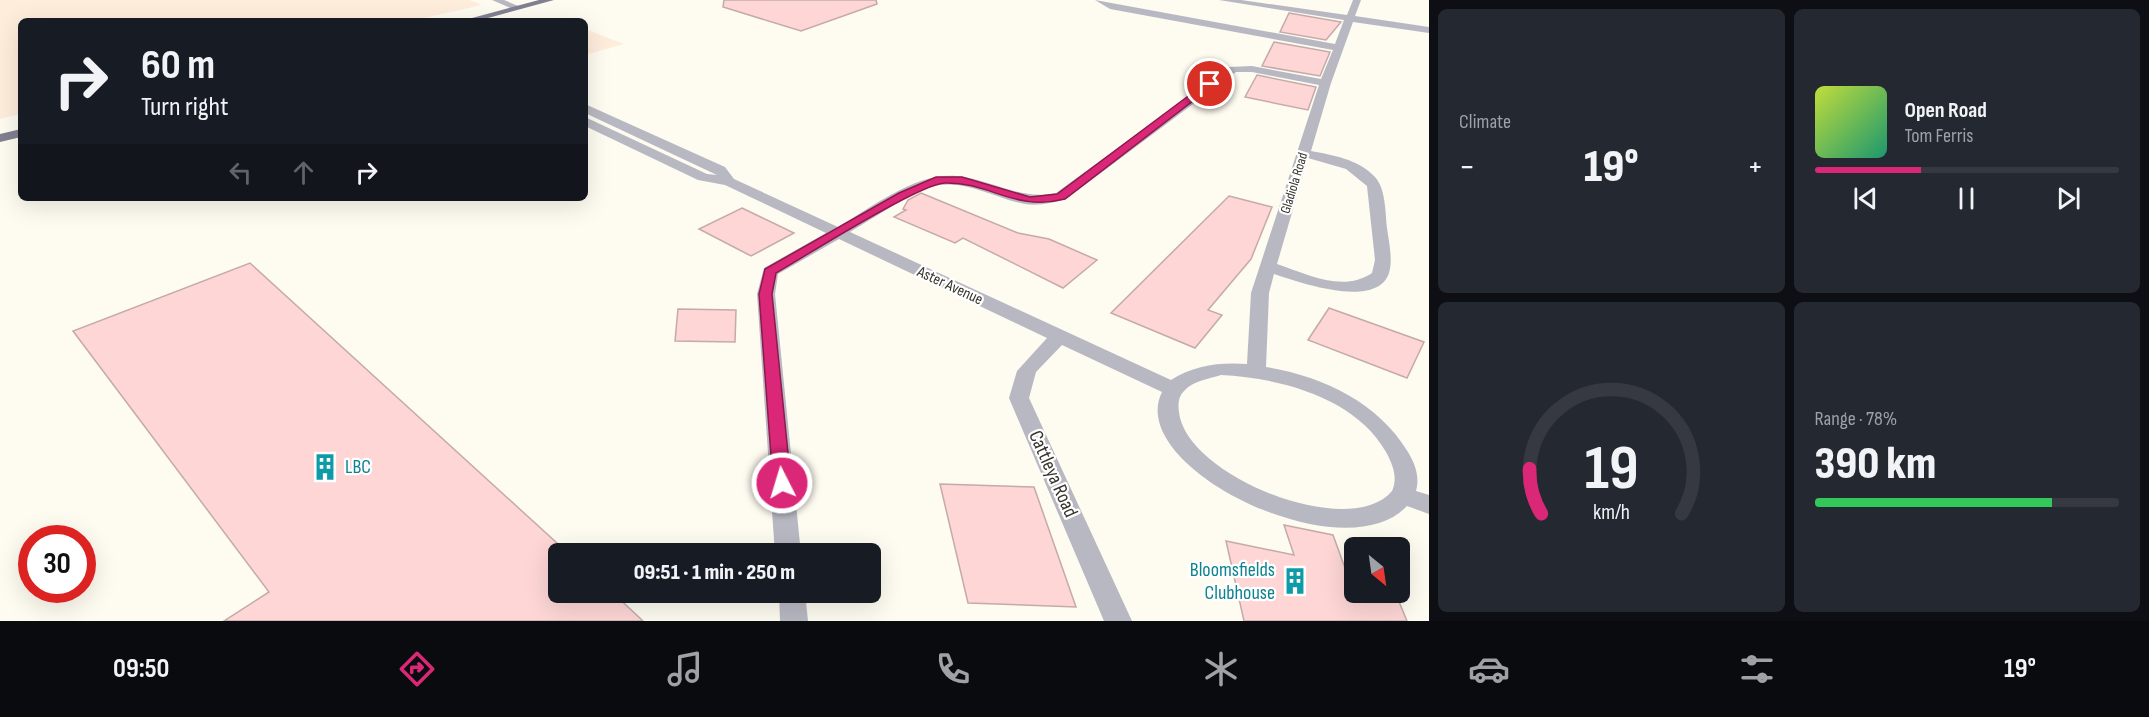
<!DOCTYPE html>
<meta charset="utf-8">
<style>
:root{--surface:#171b24;--page:#242831;--text:#f1f3f6;--muted:#9ea1a6;--line:#363941;--accent:#db2777}
body{margin:0;font-family:"Sofia Sans Condensed",sans-serif;background:var(--page);color:var(--text);height:100vh;display:flex;flex-direction:column;font-size:22px;white-space:nowrap}
*{box-sizing:border-box;margin:0}
p{font-size:20px;color:var(--muted)}
.icon{flex:none;width:33px;height:33px;fill:none;stroke:currentColor;stroke-width:2;stroke-linecap:round;stroke-linejoin:round}
.map{position:relative;flex:1;overflow:hidden}
.drawer{display:flex;flex-direction:column;gap:9px;padding:9px;background:#0d0f14;width:720px}
.drawer>*{flex:none}
.banner{position:absolute;left:18px;top:18px;width:570px;height:183px;border-radius:9px;box-shadow:0 6px 24px #0002;background:#171b24;color:var(--text);overflow:hidden}
.needle{width:39px;rotate:151deg}
.fabs{position:absolute;left:1344px;top:537px;display:grid;gap:12px}
.fabs a{display:grid;place-items:center;width:66px;height:66px;border-radius:9px;background:var(--surface);box-shadow:0 6px 24px #0002;font-size:30px}
.speed{position:absolute;left:18px;top:525px;display:flex;gap:12px;font-size:30px;font-weight:700;text-align:center}
.speed>*{display:grid;place-content:center;width:78px;height:78px;border-radius:50%;background:var(--surface);box-shadow:0 6px 24px #0002;line-height:1}
.speed .limit{border:9px solid #d22;background:#fff;color:#111}
.pin{position:absolute;display:grid;place-items:center;width:51px;height:51px;color:#fff;margin:-26px;border:3px solid #fff;border-radius:50%;box-shadow:0 2px 6px #0007}
.me{position:absolute;width:66px;margin:-33px;rotate:355deg;stroke-linejoin:round;filter:drop-shadow(0 0 4px #0008)}
.turn{display:flex;align-items:center;gap:21px;height:126px;padding:0 24px;font-size:27px}
.turn .icon{width:78px;height:78px;stroke-width:2.5}
.turn b{display:block;font-size:42px;line-height:51px}
.lanes{display:flex;align-items:center;height:57px;padding:0 24px;background:#0003;justify-content:center;gap:30px;direction:ltr}
.lanes .off{opacity:.35}
.big{font-size:45px;font-weight:800;line-height:1.1}
.drawer .widget{flex:1;display:flex;flex-direction:column;justify-content:center;gap:9px;min-width:0;padding:0 21px;border-radius:9px;background:var(--page)}
.drawer .dial{align-items:center;gap:0}
.dial svg{height:156px;overflow:visible;fill:none;stroke:var(--line);stroke-width:7;stroke-linecap:round;text-anchor:middle}
.dial text{fill:var(--text);stroke:none}
.song{display:flex;align-items:center;gap:18px}
.cover{width:72px;height:72px;border-radius:9px;background:linear-gradient(135deg,hsl(70 70% 55%),hsl(160 70% 35%))}
.played{height:6px;border-radius:3px;background:linear-gradient(90deg,var(--accent) 35%,var(--line) 35%)}
.keys{display:flex;justify-content:space-around;direction:ltr}
.heat{display:flex;justify-content:space-between;align-items:center;font-size:33px;direction:ltr}
.charge{height:9px;border-radius:4px;background:linear-gradient(90deg,#34c759 78%,var(--line) 0)}
.drawer .tiles{flex:1;display:grid;gap:9px;grid-template-columns:repeat(2,1fr)}
.trip{position:absolute;left:548px;top:543px;width:333px;height:60px;border-radius:9px;background:var(--surface);box-shadow:0 6px 24px #0002;font-weight:800;line-height:60px;text-align:center}
.menu{display:flex;height:96px;justify-content:space-around;align-items:center;background:#090b0e;color:var(--muted)}
.menu .icon{width:42px;height:42px}
.menu .current{color:var(--accent)}
.menu b{font-size:27px;color:var(--text)}
main{display:flex;flex:1;min-height:0}
.map>svg:first-child{display:block}
</style>
<main>
<div class="map">
<svg width="1429" height="621" viewBox="0 0 1429 621">
<rect width="100%" height="100%" fill="#fefbf1"/>
<g fill="#ffeddc">
<path d="M 0,0 L 470,0 L 482,5 L 410,21 L 21,21 L 21,114 L 0,119 Z"/>
<path d="M 585,29 L 624,44 L 585,55 Z"/>
</g>
<g fill="#fdd6d5" stroke="#c5aaaa" stroke-width="1.5">
<path d="M 724,0 L 876,0 L 877,4 L 801,31 L 723,7 Z"/>
<path d="M 1289,13 L 1341,22 L 1326,40 L 1280,32 Z"/>
<path d="M 1274,42 L 1330,52 L 1320,76 L 1262,66 Z"/>
<path d="M 1257,75 L 1316,87 L 1308,110 L 1245,97 Z"/>
<path d="M 921,193 L 1018,233 L 1049,239 L 1097,260 L 1063,288 L 963,238 L 955,243 L 894,217 L 906,210 L 903,209 L 908,200 Z"/>
<path d="M 1229,196 L 1272,207 L 1251,259 L 1208,310 L 1222,315 L 1195,348 L 1111,313 Z"/>
<path d="M 742,208 L 794,233 L 751,256 L 699,229 Z"/>
<path d="M 250,263 L 569,554 L 558,554 L 558,592 L 612,592 L 643,621 L 224,621 L 269,592 L 73,331 Z"/>
<path d="M 1329,308 L 1424,342 L 1407,378 L 1308,340 Z"/>
<path d="M 678,309 L 736,310 L 735,342 L 675,341 Z"/>
<path d="M 940,484 L 1034,487 L 1076,607 L 968,603 Z"/>
<path d="M 1284,525 L 1333,535 L 1345,568 L 1354,570 L 1354,592 L 1395,592 L 1407,621 L 1244,621 L 1226,541 L 1294,555 Z"/>
</g>
<g fill="none" stroke-linecap="round" stroke-linejoin="round">
<g fill="#b8b8c2" fill-rule="evenodd">
<path d="M 492,0 L 504,0 L 523,8 L 515,10 Z"/>
<path d="M 1095,0 L 1335,44 L 1344,20 L 1219,0 L 1241,0 L 1347,15 L 1353,0 L 1361,0 L 1355,16 L 1429,27 L 1429,33 L 1353,22 L 1331,83 L 1311,151 C 1332,155 1358,159 1374,176 C 1386,188 1385,211 1387,228 C 1389,243 1393,259 1389,273 C 1377,310 1298,282 1274,274 L 1269,293 L 1266,367 C 1322,376 1378,402 1408,452 C 1415,464 1420,476 1416,491 L 1429,495 L 1429,514 L 1407,506 C 1344,574 1124,467 1162,392 L 1062,345 L 1036,372 L 1029,398 L 1132,621 L 1104,621 L 1009,398 L 1017,371 L 1047,338 L 839,239 L 778,274 L 775,294 L 801,554 L 775,554 L 757,294 L 764,268 L 826,233 L 725,185 L 698,180 L 585,126 L 585,117 L 707,174 L 717,175 L 585,113 L 585,104 L 725,167 L 734,179 L 838,227 C 873,207 914,173 956,176 C 991,179 1020,201 1056,193 L 1229,67 L 1252,66 L 1321,79 L 1333,50 L 1110,9 ZM 1236,72 L 1252,72 L 1319,85 L 1251,293 L 1247,364 C 1220,362 1194,365 1171,380 L 850,232 C 873,219 916,188 940,185 C 969,181 997,199 1025,204 C 1039,206 1052,203 1066,199 ZM 1308,158 L 1346,169 L 1367,186 L 1375,260 L 1372,273 C 1343,293 1307,274 1277,264 ZM 1221,375 C 1279,378 1355,397 1386,452 C 1393,465 1398,478 1392,491 C 1349,542 1185,475 1179,412 C 1178,405 1178,397 1184,391 C 1193,381 1208,379 1221,375 Z"/>
<path d="M 779,592 L 805,592 L 808,621 L 780,621 Z"/>
</g>
<g fill="#818091" fill-rule="evenodd">
<path d="M 539,0 L 554,0 L 477,21 L 461,21 Z"/>
<path d="M 21,129 L 21,137 L 0,142 L 0,134 Z"/>
</g>
</g>
<path fill="#db2777" stroke="#8e194d" stroke-width="1.5" d="M 1207,82 L 1215,84 L 1065,199 C 1014,212 991,182 945,183 C 921,183 804,257 776,273 L 772,294 L 791,483 L 788,487 L 776,487 L 773,483 L 759,294 L 765,269 L 899,193 L 936,177 L 962,177 L 1030,197 L 1057,194 Z"/>
<defs>
<symbol id="building-bare" viewBox="-9 -9 18 18"><path d="M-4-6H4V6H1V3H-1V6H-4ZM-2.5-4.3h1.7v1.8h-1.7ZM.8-4.3h1.7v1.8H.8ZM-2.5-1h1.7V.8h-1.7ZM.8-1h1.7V.8H.8Z" fill="#0f9aa8" stroke="#fff" stroke-width="2.5" paint-order="stroke"/></symbol>
</defs>
<g fill-rule="evenodd">
<use href="#building-bare" x="306" y="448" width="38" height="38"/>
<use href="#building-bare" x="1276" y="562" width="38" height="38"/>
</g>
<g text-anchor="middle" dominant-baseline="central" stroke-width="4.5" stroke-linejoin="round" paint-order="stroke">
<g font-size="14" fill="#37342b" stroke="#fff">
<text transform="translate(1294 183) rotate(-73)">Gladiola Road</text>
</g>
<g font-size="16" fill="#37342b" stroke="#fff">
<text transform="translate(950 286) rotate(25)">Aster Avenue</text>
</g>
<g font-size="20" fill="#0d838f" stroke="#fff" text-anchor="start">
<text x="345" y="467">LBC</text>
<text x="1275" y="570" text-anchor="end">Bloomsfields<tspan x="1275" dy="23">Clubhouse</tspan></text>
</g>
<g font-size="20" fill="#37342b" stroke="#fff">
<text transform="translate(1053 474) rotate(66)">Cattleya Road</text>
</g>
</g>
</svg>
<div class="fabs">
<a><svg class="needle" viewBox="-14 -14 28 28"><path d="M0-13l5 13h-10z" fill="#e53935"/><path d="M0 13l5-13h-10z" fill="#9ea1a6"/></svg></a>
</div>
<div class="speed"><div class="limit">30</div></div>
<div class="pin" style="left:1210px;top:84px;background:#d93025"><svg class="icon" aria-label="arrive" viewBox="0 0 24 24"><path d="M6 21V4h12l-3 4 3 4H6"/></svg></div>
<svg class="me" style="left:782px;top:483px" viewBox="-20 -20 40 40"><circle r="17" fill="#db2777" stroke="#fff" stroke-width="3"/><path d="M0-11L8 9 0 5-8 9z" fill="#fff"/></svg>
<div class="trip">09:51 · 1 min · 250 m</div>
<div class="banner">
<div class="turn"><svg class="icon" aria-label="right" viewBox="0 0 24 24"><path d="M7 20v-9h11M14 6l5 5-5 5"/></svg><div><b>60 m</b>Turn right</div></div>
<div class="lanes"><svg class="icon off" aria-label="left" viewBox="0 0 24 24"><path d="M17 20v-9H6M10 6l-5 5 5 5"/></svg><svg class="icon off" aria-label="ahead" viewBox="0 0 24 24"><path d="M12 20V5M6 11l6-6 6 6"/></svg><svg class="icon" aria-label="right" viewBox="0 0 24 24"><path d="M7 20v-9h11M14 6l5 5-5 5"/></svg></div>
</div>
</div>
<section class="drawer">
<div class="tiles">
<div class="widget"><p>Climate</p>
<div class="heat"><a>−</a><b class="big">19°</b><a>+</a></div>
</div>
<div class="widget">
<div class="song"><i class="cover"></i><div><b>Open Road</b><p>Tom Ferris</p></div></div>
<div class="played"></div>
<div class="keys"><svg class="icon" aria-label="previous" viewBox="0 0 24 24"><path d="M18 5L8 12l10 7zM5 5v14"/></svg><svg class="icon" aria-label="pause" viewBox="0 0 24 24"><path d="M8 5v14M16 5v14"/></svg><svg class="icon" aria-label="next" viewBox="0 0 24 24"><path d="M6 5l10 7-10 7zM19 5v14"/></svg></div>
</div>
<div class="widget dial"><svg viewBox="0 0 100 80">
<path d="M14 69A42 42 0 1 1 86 69"/>
<path d="M14 69A42 42 0 0 1 8 46" stroke="#db2777"/>
<text x="50" y="56" font-size="32" font-weight="700">19</text>
<text x="50" y="72" font-size="11">km/h</text>
</svg></div>
<div class="widget"><p>Range · 78%</p><b class="big">390 km</b><div class="charge"></div></div>
</div>
</section>
</main>
<nav class="menu">
<b>09:50</b>
<svg class="icon current" aria-label="directions" viewBox="0 0 24 24"><path d="M12 3l9 9-9 9-9-9zM9 14v-3h6M13 9l2 2-2 2"/></svg>
<svg class="icon" aria-label="music" viewBox="0 0 24 24"><path d="M9 18V5l10-2v13"/><circle cx="6" cy="18" r="3"/><circle cx="16" cy="16" r="3"/></svg>
<svg class="icon" aria-label="phone" viewBox="0 0 24 24"><path d="M5 4h4l2 5-3 2q2 4 5 5l2-3 5 2v4C11 20 4 13 5 4z"/></svg>
<svg class="icon" aria-label="climate" viewBox="0 0 24 24"><path d="M12 3v18M4 7l16 10M4 17L20 7"/></svg>
<svg class="icon" aria-label="car" viewBox="0 0 24 24"><path d="M5 17H2v-5l4-1 3-4h7l3 4 3 1v5h-3M9 17h6M6 11h13"/><circle cx="7" cy="17" r="2"/><circle cx="17" cy="17" r="2"/></svg>
<svg class="icon" aria-label="filters" viewBox="0 0 24 24"><path d="M4 7h16M4 17h16"/><circle cx="9" cy="7" r="2"/><circle cx="15" cy="17" r="2"/></svg>
<b>19°</b>
</nav>
